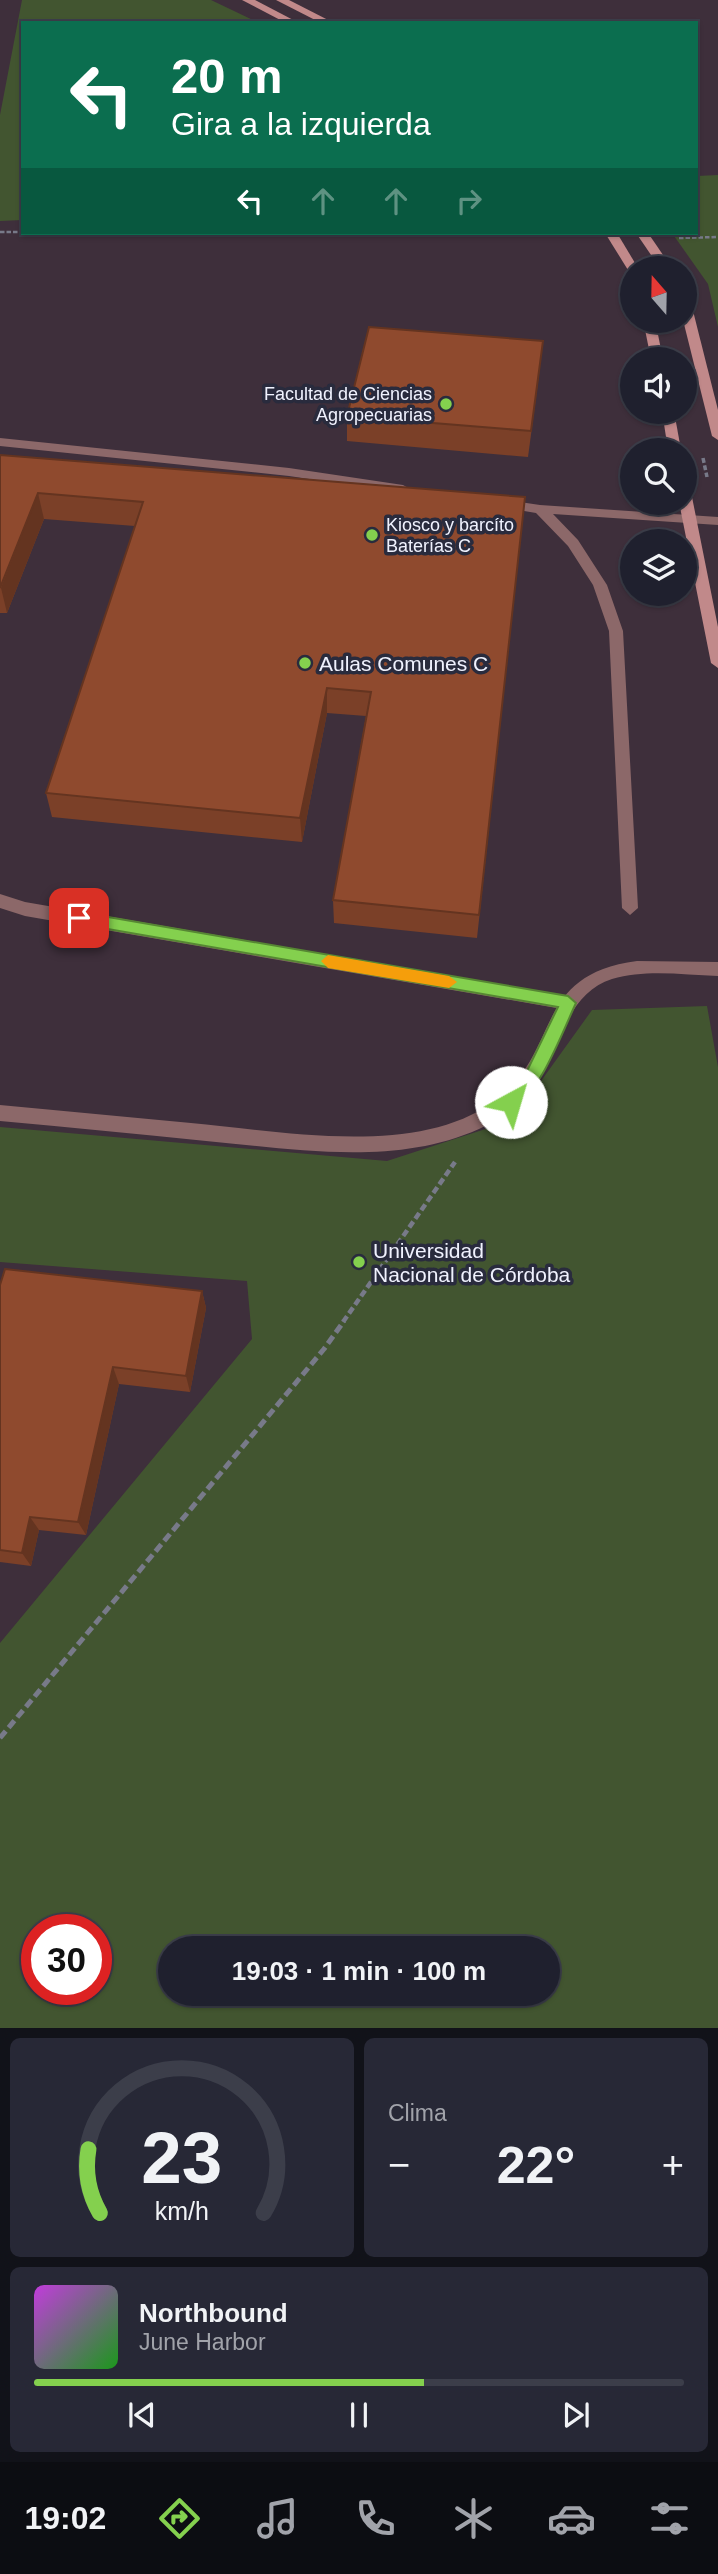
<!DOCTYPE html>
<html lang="es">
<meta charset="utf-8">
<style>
:root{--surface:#1f202e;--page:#272836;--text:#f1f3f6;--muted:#a1a3aa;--line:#3c3e4a;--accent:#84d04e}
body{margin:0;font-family:Helvetica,sans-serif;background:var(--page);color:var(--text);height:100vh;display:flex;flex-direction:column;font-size:26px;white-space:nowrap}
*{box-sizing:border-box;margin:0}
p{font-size:23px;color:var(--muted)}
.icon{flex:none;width:38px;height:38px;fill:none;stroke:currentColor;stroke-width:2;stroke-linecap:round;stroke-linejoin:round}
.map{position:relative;height:2028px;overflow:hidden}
.details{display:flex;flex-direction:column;gap:10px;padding:10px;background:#111219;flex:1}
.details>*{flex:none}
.hud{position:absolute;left:21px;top:21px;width:677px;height:214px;border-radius:0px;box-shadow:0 2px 5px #0004,0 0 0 2px var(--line);background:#0b6e4f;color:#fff;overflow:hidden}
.needle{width:46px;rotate:340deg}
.tools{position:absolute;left:620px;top:256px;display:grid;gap:14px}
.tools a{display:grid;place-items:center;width:77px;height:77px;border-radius:50%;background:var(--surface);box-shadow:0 2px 5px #0004,0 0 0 2px var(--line);font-size:35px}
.speed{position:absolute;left:21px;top:1914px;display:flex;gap:14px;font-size:35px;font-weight:700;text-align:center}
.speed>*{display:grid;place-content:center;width:91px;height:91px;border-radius:50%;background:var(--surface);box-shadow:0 2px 5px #0004,0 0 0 2px var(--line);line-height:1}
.speed .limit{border:10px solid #d22;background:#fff;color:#111}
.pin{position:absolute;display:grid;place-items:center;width:60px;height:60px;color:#fff;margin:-30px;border-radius:14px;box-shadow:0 4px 10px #0006}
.me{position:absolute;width:77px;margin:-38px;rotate:39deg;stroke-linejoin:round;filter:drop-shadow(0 0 5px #0008)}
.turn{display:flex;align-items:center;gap:24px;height:147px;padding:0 35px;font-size:32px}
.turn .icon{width:91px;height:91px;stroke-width:2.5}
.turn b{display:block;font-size:49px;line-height:60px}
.lanes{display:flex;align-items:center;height:66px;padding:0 35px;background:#0003;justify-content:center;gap:35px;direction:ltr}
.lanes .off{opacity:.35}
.big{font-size:52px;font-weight:800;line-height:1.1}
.details .tile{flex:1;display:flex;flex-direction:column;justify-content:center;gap:10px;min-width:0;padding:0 24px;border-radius:10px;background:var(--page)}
.details .dial{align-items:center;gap:0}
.dial svg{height:182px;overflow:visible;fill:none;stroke:var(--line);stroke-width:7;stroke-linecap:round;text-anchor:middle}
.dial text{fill:var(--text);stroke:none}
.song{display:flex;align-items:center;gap:21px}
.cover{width:84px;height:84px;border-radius:10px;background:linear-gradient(135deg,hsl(290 70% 55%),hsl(120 70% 35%))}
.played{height:7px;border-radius:4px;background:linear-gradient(90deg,var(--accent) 60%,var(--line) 60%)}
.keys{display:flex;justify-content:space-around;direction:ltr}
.heat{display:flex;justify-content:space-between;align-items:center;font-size:38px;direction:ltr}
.details .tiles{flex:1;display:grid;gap:10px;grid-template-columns:1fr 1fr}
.tile:last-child{grid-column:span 2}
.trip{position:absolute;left:158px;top:1936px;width:402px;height:70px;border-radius:35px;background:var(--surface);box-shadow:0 2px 5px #0004,0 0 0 2px var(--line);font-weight:800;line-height:70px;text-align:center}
.menu{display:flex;height:112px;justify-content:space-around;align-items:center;background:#0c0d12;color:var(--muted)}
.menu .icon{width:49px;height:49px}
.menu .on{color:var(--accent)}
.menu b{font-size:32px;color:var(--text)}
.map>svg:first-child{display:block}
</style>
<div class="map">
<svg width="718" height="2028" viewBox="0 0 718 2028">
<rect width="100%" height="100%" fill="#292b3d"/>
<path fill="#3e2f3b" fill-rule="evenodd" d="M 0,0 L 718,0 L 718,2028 L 0,2028 ZM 23,23 L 696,23 L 696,233 L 23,233 ZM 632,268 L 684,268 L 684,320 L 632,320 ZM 632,359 L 684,359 L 684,411 L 632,411 ZM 632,450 L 684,450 L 684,502 L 632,502 ZM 632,541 L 684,541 L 684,593 L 632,593 ZM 37,1930 L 96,1930 L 96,1990 L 37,1990 ZM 170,1948 L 548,1948 L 548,1993 L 170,1993 Z"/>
<g fill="#425530" fill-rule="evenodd">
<path d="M 22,0 L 211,0 L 259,23 L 23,23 L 23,220 L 0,221 L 0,115 Z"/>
<path d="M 718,175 L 718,327 L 708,284 L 672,233 L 696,233 L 697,176 Z"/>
<path d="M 707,1006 L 718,1067 L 718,2028 L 0,2028 L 0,1643 L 252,1339 L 247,1281 L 0,1262 L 0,1127 L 387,1161 L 513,1120 L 592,1010 ZM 96,1930 L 96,1990 L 37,1990 L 37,1930 ZM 170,1948 L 548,1948 L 548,1993 L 170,1993 Z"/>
</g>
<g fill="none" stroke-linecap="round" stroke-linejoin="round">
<g stroke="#787a89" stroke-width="2.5" stroke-dasharray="4.5 2" stroke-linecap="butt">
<path d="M 0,232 L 23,232"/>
<path d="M 266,233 L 583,235"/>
<path d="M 679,238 L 718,237"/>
</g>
<path stroke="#787a89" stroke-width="3.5" stroke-dasharray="5 2.5" stroke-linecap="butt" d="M 703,458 L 707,477"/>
<path stroke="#787a89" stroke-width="4.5" stroke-dasharray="7 3.5" stroke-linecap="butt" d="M 343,1322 L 455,1162"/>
<path stroke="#787a89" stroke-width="5" stroke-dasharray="9 4.5" stroke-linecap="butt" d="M 0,1738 L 324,1349 L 344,1321"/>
<g fill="#8c6869" fill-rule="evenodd">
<path d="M 0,438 L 289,468 L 403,485 L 410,489 L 403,493 L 289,476 L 0,446 Z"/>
<path d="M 500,499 L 540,505 L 718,517 L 718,525 L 553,514 L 578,540 L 607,585 L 623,631 L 638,908 L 630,915 L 622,908 L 609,631 L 593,585 L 568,546 L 536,513 L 495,506 L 493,503 Z"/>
<path d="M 0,894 L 25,902 L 568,996 L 574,998 L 577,1003 L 574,1008 L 568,1010 L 25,916 L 0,908 Z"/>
</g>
<path fill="#8c6869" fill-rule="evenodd" d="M 637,961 L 718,962 L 718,976 C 684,975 646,969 612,979 C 564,994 558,1056 530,1092 C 517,1107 497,1121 479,1129 C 394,1167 295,1149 206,1141 C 137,1134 69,1127 0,1121 L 0,1105 C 64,1111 127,1117 191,1123 C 280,1131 416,1158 493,1102 C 563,1053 530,975 637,961 Z"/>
<g fill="#c1898a" fill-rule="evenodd">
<path d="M 242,0 L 255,0 L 299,23 L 286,23 Z"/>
<path d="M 276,0 L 289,0 L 334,23 L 321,23 Z"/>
<path d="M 605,233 L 617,233 L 638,268 L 628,270 Z"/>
<path d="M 636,233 L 648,233 L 672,268 L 660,268 Z"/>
<path d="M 684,296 L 690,299 L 718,410 L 718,440 L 712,436 L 683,320 Z"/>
<path d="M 643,320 L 655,320 L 663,359 L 651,359 Z"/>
<path d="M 662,411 L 674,411 L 681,450 L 668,450 Z"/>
<path d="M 684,488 L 691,492 L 718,627 L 718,668 L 711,663 L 679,502 L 684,502 Z"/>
</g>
</g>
<g fill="#7b4028">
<path d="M 540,367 L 528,457 L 347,441 L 347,416 Z"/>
<path d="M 0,455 L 525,497 L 477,938 L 334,923 L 333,900 L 366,716 L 327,713 L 302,842 L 52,817 L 46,793 L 135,526 L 44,519 L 7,613 L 0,613 Z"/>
<path d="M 0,1285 L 202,1291 L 206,1308 L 190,1392 L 119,1384 L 86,1535 L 39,1530 L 31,1566 L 0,1562 Z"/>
</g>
<g fill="#643420">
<path d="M 38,493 L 44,519 L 7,613 L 1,588 Z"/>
<path d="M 327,688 L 327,713 L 302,842 L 300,818 Z"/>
<path d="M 202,1291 L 206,1308 L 190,1392 L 186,1376 Z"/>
<path d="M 113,1367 L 119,1384 L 86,1535 L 78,1522 Z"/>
<path d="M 30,1517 L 39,1530 L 31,1566 L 22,1553 Z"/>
</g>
<g fill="#8f4a2e" stroke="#643420" stroke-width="2">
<path d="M 369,327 L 543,341 L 531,431 L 347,416 Z"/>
<path d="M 0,455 L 525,497 L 479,915 L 333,900 L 371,692 L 327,688 L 300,818 L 46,793 L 143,502 L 38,493 L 0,588 Z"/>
<path d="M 5,1269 L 202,1291 L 186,1376 L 113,1367 L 78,1522 L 30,1517 L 22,1553 L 0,1550 L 0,1285 Z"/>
</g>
<path fill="#84d04e" stroke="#568733" stroke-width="2" d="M 79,912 L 568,996 L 576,1003 C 564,1028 538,1099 511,1109 L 503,1102 L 527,1071 L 558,1007 L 79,924 L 72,918 Z"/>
<path fill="#f59e0b" d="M 328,955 L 449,976 L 457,982 L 449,988 L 328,968 L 321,961 Z"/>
<g fill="#84d04e" stroke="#292b3d" stroke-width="2.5">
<circle cx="446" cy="404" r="7"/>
<circle cx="372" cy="535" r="7"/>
<circle cx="305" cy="663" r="7"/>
<circle cx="359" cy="1262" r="7"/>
</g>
<g text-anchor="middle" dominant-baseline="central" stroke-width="7" stroke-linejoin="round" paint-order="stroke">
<g font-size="18" fill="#f0f2fe" stroke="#292b3d" text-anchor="end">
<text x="432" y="394">Facultad de Ciencias<tspan x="432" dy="21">Agropecuarias</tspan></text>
<text x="386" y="525" text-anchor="start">Kiosco y barcíto<tspan x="386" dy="21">Baterías C</tspan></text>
</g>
<g font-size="21" fill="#f0f2fe" stroke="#292b3d" text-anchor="start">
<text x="319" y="663">Aulas Comunes C</text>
<text x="373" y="1250">Universidad<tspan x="373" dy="24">Nacional de Córdoba</tspan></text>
</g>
</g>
</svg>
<div class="tools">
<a><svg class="needle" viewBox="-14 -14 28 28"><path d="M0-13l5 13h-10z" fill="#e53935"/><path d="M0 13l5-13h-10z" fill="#a1a3aa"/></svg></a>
<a><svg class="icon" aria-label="sound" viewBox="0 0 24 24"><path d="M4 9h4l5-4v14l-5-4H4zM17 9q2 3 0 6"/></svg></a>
<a><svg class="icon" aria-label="search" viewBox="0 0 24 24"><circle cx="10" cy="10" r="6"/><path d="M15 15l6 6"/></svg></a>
<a><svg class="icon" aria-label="layers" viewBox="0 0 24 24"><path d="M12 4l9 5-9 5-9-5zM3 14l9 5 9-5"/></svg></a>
</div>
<div class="speed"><div class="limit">30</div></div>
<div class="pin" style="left:79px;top:918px;background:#d93025"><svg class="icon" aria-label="arrive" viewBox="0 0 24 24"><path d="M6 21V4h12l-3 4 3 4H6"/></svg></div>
<svg class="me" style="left:511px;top:1102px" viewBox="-20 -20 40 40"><circle r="19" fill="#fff"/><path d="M0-13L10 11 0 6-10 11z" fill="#84d04e"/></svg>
<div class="trip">19:03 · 1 min · 100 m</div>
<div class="hud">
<div class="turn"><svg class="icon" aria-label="left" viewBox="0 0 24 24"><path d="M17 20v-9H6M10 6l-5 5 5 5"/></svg><div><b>20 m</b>Gira a la izquierda</div></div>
<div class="lanes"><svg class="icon" aria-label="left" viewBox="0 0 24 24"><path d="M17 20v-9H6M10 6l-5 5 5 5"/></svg><svg class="icon off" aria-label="ahead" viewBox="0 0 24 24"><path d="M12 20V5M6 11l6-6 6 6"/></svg><svg class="icon off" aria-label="ahead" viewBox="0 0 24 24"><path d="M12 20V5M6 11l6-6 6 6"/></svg><svg class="icon off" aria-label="right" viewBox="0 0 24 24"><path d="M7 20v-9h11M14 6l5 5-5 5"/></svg></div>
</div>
</div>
<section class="details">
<div class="tiles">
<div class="tile dial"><svg viewBox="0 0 100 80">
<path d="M14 69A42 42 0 1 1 86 69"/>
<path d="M14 69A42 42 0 0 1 9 41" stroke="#84d04e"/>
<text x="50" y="56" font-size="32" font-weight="700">23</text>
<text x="50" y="72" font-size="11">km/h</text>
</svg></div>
<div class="tile"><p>Clima</p>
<div class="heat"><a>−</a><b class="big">22°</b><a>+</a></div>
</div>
<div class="tile">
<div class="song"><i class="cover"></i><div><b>Northbound</b><p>June Harbor</p></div></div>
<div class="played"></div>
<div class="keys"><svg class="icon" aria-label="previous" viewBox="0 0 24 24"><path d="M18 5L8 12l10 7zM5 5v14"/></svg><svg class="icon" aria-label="pause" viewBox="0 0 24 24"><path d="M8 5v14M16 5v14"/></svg><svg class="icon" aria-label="next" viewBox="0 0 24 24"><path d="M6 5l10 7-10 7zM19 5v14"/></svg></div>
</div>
</div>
</section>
<nav class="menu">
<b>19:02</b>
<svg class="icon on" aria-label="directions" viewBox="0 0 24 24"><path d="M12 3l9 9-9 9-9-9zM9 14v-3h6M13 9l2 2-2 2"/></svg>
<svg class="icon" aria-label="music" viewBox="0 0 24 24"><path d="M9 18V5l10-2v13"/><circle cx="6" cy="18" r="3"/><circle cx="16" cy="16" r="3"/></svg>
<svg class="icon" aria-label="phone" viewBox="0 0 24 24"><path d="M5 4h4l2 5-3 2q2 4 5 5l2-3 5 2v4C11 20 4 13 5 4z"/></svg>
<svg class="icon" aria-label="climate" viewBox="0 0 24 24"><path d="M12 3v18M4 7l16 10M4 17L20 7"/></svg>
<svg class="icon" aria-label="car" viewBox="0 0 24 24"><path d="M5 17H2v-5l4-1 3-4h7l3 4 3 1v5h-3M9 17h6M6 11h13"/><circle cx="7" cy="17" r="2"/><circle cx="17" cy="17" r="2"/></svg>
<svg class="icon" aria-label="filters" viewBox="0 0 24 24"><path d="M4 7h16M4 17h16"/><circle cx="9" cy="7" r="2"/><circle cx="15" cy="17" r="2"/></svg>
</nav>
